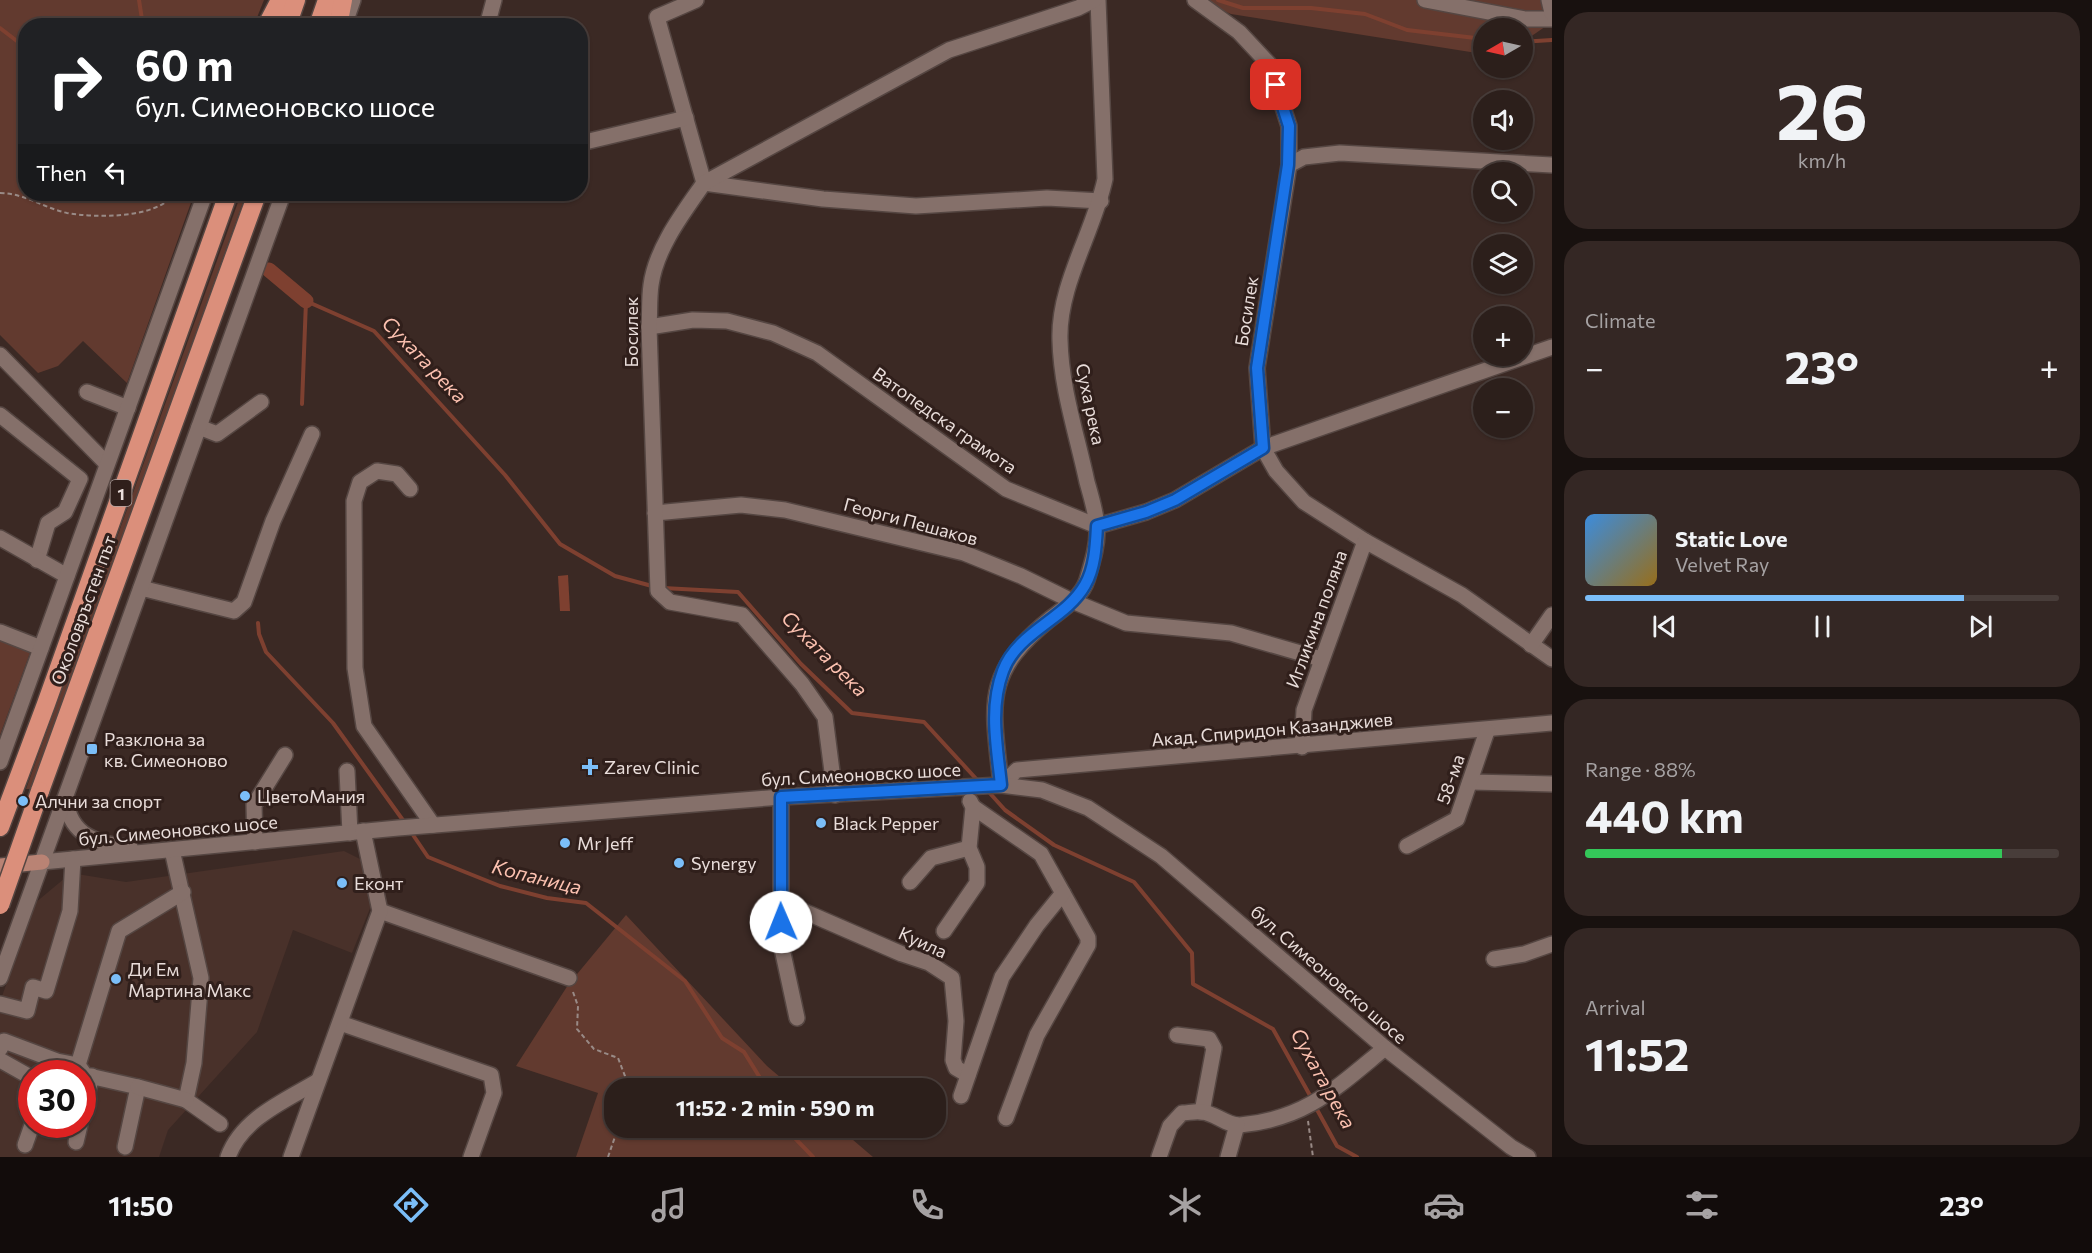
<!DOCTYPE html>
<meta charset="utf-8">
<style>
:root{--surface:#2c1f1b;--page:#342724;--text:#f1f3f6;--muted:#a6a2a3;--line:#483d3a;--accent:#7bbef8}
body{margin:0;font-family:Commissioner,sans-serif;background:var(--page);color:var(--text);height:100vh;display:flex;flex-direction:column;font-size:22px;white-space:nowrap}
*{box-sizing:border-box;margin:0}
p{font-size:20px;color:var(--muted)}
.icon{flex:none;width:33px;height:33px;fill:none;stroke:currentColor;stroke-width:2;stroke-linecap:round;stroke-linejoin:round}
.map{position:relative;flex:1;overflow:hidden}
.details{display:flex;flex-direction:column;gap:12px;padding:12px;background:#18110f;width:540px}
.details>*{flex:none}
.banner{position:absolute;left:18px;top:18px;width:570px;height:183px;border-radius:24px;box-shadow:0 2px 4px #0004,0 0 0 2px var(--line);background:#202124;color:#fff;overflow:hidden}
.needle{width:39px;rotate:261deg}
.fabs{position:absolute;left:1473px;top:18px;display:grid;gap:12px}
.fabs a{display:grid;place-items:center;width:60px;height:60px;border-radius:50%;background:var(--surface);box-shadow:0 2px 4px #0004,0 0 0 2px var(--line);font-size:30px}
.speed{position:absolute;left:18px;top:1060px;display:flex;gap:12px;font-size:30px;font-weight:700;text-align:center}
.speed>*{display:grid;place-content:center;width:78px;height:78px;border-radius:50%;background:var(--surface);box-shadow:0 2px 4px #0004,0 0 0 2px var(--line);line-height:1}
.speed .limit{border:9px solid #d22;background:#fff;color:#111}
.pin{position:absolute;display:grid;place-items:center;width:51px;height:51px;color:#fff;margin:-26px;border-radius:12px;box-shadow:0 3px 9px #0006}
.me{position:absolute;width:66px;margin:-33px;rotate:359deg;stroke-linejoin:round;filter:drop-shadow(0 0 4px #0008)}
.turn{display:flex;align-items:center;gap:21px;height:126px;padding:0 18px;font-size:27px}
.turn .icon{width:78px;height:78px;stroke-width:2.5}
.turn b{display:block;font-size:42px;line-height:51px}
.then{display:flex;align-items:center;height:57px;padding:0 18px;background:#0003;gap:12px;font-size:22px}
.big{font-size:45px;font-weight:700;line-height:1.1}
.details .widget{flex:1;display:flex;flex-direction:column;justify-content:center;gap:9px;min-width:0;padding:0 21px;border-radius:24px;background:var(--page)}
.details .dial{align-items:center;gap:0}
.dial b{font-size:78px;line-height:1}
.song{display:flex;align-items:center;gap:18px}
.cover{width:72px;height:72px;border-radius:9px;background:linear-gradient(135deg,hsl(210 70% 55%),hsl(40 70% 35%))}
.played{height:6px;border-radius:3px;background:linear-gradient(90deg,var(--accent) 80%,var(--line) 80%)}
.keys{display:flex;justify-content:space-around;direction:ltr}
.heat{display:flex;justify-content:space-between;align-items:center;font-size:33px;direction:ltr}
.charge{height:9px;border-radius:4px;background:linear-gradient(90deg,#34c759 88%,var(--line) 0)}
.trip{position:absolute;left:604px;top:1078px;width:342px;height:60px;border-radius:24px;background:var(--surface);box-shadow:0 2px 4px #0004,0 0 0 2px var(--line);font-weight:700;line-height:60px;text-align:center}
.tab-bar{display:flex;height:96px;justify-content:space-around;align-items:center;background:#120c0b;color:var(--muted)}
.tab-bar .icon{width:42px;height:42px}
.tab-bar .selected{color:var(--accent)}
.tab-bar b{font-size:27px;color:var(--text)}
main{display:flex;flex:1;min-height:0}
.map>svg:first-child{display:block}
</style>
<main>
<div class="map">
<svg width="1552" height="1157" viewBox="0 0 1552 1157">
<rect width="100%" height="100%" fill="#3b2924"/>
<path fill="#49312a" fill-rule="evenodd" d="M 344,851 L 362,860 L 371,906 L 352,953 L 293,930 L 257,1032 L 168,1130 L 159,1157 L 0,1157 L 0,1002 L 35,903 L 71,873 L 126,882 ZM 32,1074 L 82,1074 L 82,1125 L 32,1125 Z"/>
<g fill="#623a2f">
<path d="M 0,0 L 264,0 L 254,25 L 26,26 L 26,194 L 194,194 L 127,383 L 83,341 L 58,366 L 38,373 L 0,335 Z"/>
<path d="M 1197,0 L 1550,0 L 1552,22 L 1523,42 L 1522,28 L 1484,28 L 1483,54 L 1231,14 Z"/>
<path d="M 241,194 L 246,194 L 31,789 L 26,789 Z"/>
<path d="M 0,636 L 27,646 L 30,653 L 0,735 Z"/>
<path d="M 626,915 L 767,1066 L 794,1089 L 615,1089 L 615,1128 L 839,1128 L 873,1157 L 576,1157 L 598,1093 L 516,1066 L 568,985 Z"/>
</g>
<path fill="#7e4030" d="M 568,575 L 570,611 L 560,611 L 558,576 Z"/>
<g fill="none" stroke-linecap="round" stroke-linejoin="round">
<g stroke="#7e4030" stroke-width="4">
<path d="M 139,0 L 143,26"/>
<path d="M 1218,0 L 1243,8 L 1311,8 L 1365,14 L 1407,30 L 1484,39"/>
<path d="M 0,28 L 26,48"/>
<path d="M 1522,42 L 1552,40"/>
<path d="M 181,194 L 184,196"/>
<path d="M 302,404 L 306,301 L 374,331 L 505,475 L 560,544 L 615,576 L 652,586"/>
<path d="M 663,588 L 738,592 L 801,664 L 852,713 L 924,722 L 980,783"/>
<path d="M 258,623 L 259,634 L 266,652 L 333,723 L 405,823"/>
<path d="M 987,790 L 1005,810 L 1054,845 L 1134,882 L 1192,953 L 1193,984 L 1273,1029 L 1312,1099"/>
<path d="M 411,832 L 428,857 L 460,870 L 500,886 L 547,898 L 586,903 L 685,981 L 722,1038 L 744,1052 L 762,1081 L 781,1086 L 783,1089"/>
<path d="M 1315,1106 L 1337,1146 L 1357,1157"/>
<path d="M 790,1128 L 790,1133 L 813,1157"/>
</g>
<path stroke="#7e4030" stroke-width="15" d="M 269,270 L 306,301"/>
<defs>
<g id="minor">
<path d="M 696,0 L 657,17 L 704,183 L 823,199 L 916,206 L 1047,198 L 1101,201"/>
<path d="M 1195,0 L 1239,32 L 1269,64 L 1289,126 L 1289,165 L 1257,368 L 1263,448 L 1276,471 L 1304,502 L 1365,541 L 1462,595 L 1552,659"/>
<path d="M 1425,0 L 1525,19 L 1552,19"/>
<path d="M 1549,0 L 1552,13"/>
<path d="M 345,23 L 353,0"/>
<path d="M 487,26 L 494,0"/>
<path d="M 585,142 L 686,118"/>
<path d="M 1289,165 L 1304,157 L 1340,153 L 1552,165"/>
<path d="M 649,327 L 693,320 L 727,321 L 773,333 L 817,353 L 1006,489 L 1097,526 L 1146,512 L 1175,500 L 1263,448 L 1552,347"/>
<path d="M 0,355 L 107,464"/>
<path d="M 87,392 L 128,408"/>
<path d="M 0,415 L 80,479 L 65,512 L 48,523 L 37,560"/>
<path d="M 199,427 L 217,434 L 261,402"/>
<path d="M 410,489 L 397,474 L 377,471 L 360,482 L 354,501 L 355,668 L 364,726 L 433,825"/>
<path d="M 655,513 L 741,505 L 785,510 L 964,553 L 1021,576 L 1072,601 L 1126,623 L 1231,633 L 1321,659"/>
<path d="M 0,538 L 67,576"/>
<path d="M 141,588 L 234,611 L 244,602 L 273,521 L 312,434"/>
<path d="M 0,632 L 41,648"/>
<path d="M 1531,645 L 1552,615"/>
<path d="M 1302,747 L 1304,710 L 1365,541"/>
<path d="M 0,762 L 205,194"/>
<path d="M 347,771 L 350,833"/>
<path d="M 1470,782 L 1552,784"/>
<path d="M 1001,785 C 993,705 981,675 1050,619 C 1063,609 1082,597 1087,580 C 1092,563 1098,545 1097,527 C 1096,512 1091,496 1087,482 C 1077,435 1061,388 1060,340 C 1058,285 1094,232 1105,179 L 1098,0"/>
<path d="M 1001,785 L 1017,770 L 1552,723"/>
<path d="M 835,795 L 825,717 L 802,684 L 742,615 L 670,602 L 658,591 L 649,327 C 650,313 649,299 651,285 C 656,248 683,213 704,183 L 949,50 L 1078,8 L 1094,0"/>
<path d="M 781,797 L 781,944 L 797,1018"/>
<path d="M 66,799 C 69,835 98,845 130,847"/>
<path d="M 973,807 L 1041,854 L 1088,938 L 1088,945 L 1037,1035 L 1006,1118"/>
<path d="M 255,842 L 254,805 L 285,755"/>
<path d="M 1407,846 L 1457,819 L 1487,731"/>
<path d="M 172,850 L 201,978 L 194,1063 L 186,1100 L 220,1124"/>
<path d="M 42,862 L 398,828 L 781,797 L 1001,785 L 1042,790 L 1088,808 L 1161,856 L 1385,1048 L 1511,1147 L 1528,1157"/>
<path d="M 910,882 L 931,858 L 969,848"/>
<path d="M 780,901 L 902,954 L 929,963 L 952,978 L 956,1021 L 953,1060 L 956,1068 L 968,1075"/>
<path d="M 380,911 L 569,978"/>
<path d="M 944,931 L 977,883 L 977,867 L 969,848 L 973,807 L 970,801"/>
<path d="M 1494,959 L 1524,954 L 1552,944"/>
<path d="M 0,978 L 283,194"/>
<path d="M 0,1004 L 27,1011 L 33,987 L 46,991 L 70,911 L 73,859"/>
<path d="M 340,1023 L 491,1075 L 494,1093 L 471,1157"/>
<path d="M 1177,1035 L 1209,1039 L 1214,1048 L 1202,1112"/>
<path d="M 0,1049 L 4,1041 L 57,1061 L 78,1065 L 119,931 L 183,892"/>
<path d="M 0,1060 L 32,1078"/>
<path d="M 78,1065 L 85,1075 L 138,1087 L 125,1147"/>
<path d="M 138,1087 L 186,1100"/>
<path d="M 961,1096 L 1002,977 L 1037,925 L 1063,893"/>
<path d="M 82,1115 L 92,1076"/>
<path d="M 76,1142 L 80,1125"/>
<path d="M 25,1145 L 32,1125"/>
<path d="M 228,1157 C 242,1118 285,1101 318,1081"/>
<path d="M 291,1157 L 380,911 L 363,831"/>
<path d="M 1159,1157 L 1170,1126 L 1182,1113 C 1188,1113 1195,1111 1201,1112 C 1214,1112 1227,1126 1240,1125 C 1306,1119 1336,1088 1385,1048"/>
<path d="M 1228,1157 L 1237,1125"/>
</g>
<path id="major" d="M 0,866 L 42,862"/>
<g id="highway">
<path d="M 268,23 L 280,0"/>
<path d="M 287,26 L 296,0"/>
<path d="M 318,26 L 327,0"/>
<path d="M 338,26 L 343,0"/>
<path d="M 40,791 L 257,194"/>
<path d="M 0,827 L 46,704 L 228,194"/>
</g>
</defs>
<use href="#minor" stroke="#554642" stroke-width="18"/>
<use href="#major" stroke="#554642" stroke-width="18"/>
<use href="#highway" stroke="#554642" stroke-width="21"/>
<g stroke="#998a86" stroke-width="2" stroke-dasharray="4.5 3" stroke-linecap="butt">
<path d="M 0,193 C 24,193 44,208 67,213 C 94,218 157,219 174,194"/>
<path d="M 573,992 L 578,1006 L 577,1029 L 594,1049 L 618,1058 L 630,1089"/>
<path d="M 1308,1121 L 1313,1157"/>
<path d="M 608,1157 L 618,1128"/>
</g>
<use href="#minor" stroke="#85706a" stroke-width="15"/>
<use href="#major" stroke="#b98374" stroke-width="15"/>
<use href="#highway" stroke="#db8f7b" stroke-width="18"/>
<defs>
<path id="highway-bridge" d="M 0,905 L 40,791"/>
</defs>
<use href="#highway-bridge" stroke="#554642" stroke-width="21" stroke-linecap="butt"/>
<use href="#highway-bridge" stroke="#db8f7b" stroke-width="18"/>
</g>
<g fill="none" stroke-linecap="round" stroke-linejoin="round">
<defs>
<path id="route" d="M 781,922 L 781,797 L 1001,785 C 997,746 989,708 1003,671 C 1017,632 1066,619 1085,585 C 1095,568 1096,545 1097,526 L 1146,512 L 1175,500 L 1263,448 L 1257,368 L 1288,165 L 1289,126 L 1276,85"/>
</defs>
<use href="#route" stroke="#114b97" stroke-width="15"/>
<use href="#route" stroke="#1a73e8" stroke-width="10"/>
</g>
<g fill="#7bbef8" stroke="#301f1b" stroke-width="2">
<rect x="86" y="743" width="12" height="12" rx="3"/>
<path d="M587 758h6v6h6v6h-6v6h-6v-6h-6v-6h6z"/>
<circle cx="245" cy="796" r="6"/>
<circle cx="23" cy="801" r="6"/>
<circle cx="821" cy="823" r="6"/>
<circle cx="565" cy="843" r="6"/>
<circle cx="679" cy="863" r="6"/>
<circle cx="342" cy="883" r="6"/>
<circle cx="116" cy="979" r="6"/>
</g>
<g text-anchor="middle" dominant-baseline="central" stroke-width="6" stroke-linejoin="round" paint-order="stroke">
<rect fill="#301f1b" stroke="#b2a4a1" stroke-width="1.5" x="110.5" y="480" width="21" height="26" rx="4.5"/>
<g font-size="16" font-weight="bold" fill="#e9ddda">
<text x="121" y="493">1</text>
</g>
<g font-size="18" fill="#e9ddda" stroke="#301f1b">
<text transform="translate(1246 311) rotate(-81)">Босилек</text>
<text transform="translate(631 332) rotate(-90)">Босилек</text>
<text transform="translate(1091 404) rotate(78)">Суха река</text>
<text transform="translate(945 420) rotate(35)">Ватопедска грамота</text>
<text transform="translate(911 521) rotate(15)">Георги Пешаков</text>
<text transform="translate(83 610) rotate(-70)">Околовръстен път</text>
<text transform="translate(1316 619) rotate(-70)">Игликина поляна</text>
<text transform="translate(1272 729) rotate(-5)">Акад. Спиридон Казанджиев</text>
<text transform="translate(861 774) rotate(-3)">бул. Симеоновско шосе</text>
<text transform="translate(1450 779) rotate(-71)">58-ма</text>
<text transform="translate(178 830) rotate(-5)">бул. Симеоновско шосе</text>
<text transform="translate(923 942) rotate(24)">Куила</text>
<text transform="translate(1329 974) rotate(41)">бул. Симеоновско шосе</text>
</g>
<g font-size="18" fill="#e9ddda" stroke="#301f1b" text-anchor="start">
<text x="104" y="739">Разклона за<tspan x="104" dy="21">кв. Симеоново</tspan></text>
<text x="604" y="767">Zarev Clinic</text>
<text x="257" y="796">ЦветоМания</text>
<text x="35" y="801">Алчни за спорт</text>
<text x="833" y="823">Black Pepper</text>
<text x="577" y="843">Mr Jeff</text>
<text x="691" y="863">Synergy</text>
<text x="354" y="883">Еконт</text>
<text x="128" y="969">Ди Ем<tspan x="128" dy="21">Мартина Макс</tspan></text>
</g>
<g font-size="20" font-style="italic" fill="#fcc1b0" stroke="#301f1b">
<text transform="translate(425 359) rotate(46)">Сухата река</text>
<text transform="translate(825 653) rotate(45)">Сухата река</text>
<text transform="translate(537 876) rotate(14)">Копаница</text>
<text transform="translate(1324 1078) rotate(61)">Сухата река</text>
</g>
</g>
</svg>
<div class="fabs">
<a><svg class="needle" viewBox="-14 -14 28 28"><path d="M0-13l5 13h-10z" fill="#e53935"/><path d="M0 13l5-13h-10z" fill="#a6a2a3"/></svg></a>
<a><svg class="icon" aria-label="sound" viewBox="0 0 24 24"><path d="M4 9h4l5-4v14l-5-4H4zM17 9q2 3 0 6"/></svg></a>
<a><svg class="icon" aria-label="search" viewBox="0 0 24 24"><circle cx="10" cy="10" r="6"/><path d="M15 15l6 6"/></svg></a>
<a><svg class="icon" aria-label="layers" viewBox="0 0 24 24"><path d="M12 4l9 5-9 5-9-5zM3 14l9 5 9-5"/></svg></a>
<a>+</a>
<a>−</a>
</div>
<div class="speed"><div class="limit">30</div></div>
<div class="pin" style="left:1276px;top:85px;background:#d93025"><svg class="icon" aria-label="arrive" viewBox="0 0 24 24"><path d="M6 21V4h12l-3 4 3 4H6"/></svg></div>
<svg class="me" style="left:781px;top:922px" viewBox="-20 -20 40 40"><circle r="19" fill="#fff"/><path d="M0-13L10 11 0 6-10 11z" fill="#1a73e8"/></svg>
<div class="trip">11:52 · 2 min · 590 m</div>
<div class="banner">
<div class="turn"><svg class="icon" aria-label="right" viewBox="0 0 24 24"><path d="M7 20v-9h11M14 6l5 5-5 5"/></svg><div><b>60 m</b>бул. Симеоновско шосе</div></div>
<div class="then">Then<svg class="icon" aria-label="left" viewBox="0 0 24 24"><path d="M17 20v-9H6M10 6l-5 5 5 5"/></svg></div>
</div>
</div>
<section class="details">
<div class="widget dial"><b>26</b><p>km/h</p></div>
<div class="widget"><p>Climate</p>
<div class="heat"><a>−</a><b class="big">23°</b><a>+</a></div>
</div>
<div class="widget">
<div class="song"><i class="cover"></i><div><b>Static Love</b><p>Velvet Ray</p></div></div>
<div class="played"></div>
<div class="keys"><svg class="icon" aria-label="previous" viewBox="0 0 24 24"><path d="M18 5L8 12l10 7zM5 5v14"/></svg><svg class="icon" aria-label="pause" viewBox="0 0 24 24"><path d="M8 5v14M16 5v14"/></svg><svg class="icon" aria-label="next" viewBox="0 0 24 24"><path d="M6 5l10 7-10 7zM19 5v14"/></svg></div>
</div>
<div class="widget"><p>Range · 88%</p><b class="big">440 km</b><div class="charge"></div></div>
<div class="widget"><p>Arrival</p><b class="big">11:52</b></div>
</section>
</main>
<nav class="tab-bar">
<b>11:50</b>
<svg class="icon selected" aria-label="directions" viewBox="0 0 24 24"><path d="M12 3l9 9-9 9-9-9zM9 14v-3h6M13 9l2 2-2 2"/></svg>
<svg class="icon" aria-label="music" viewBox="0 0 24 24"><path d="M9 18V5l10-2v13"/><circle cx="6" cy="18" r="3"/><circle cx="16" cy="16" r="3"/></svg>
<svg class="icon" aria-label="phone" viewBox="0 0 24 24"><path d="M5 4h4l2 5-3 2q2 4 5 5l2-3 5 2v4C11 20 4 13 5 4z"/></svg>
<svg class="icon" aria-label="climate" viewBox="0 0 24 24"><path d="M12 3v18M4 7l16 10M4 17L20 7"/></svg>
<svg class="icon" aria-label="car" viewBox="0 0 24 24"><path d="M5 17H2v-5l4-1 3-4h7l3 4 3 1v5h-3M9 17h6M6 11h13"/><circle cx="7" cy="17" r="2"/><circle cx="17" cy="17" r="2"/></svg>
<svg class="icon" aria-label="filters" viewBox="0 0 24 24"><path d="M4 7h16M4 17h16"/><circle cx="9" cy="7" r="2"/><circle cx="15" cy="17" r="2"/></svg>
<b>23°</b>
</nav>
